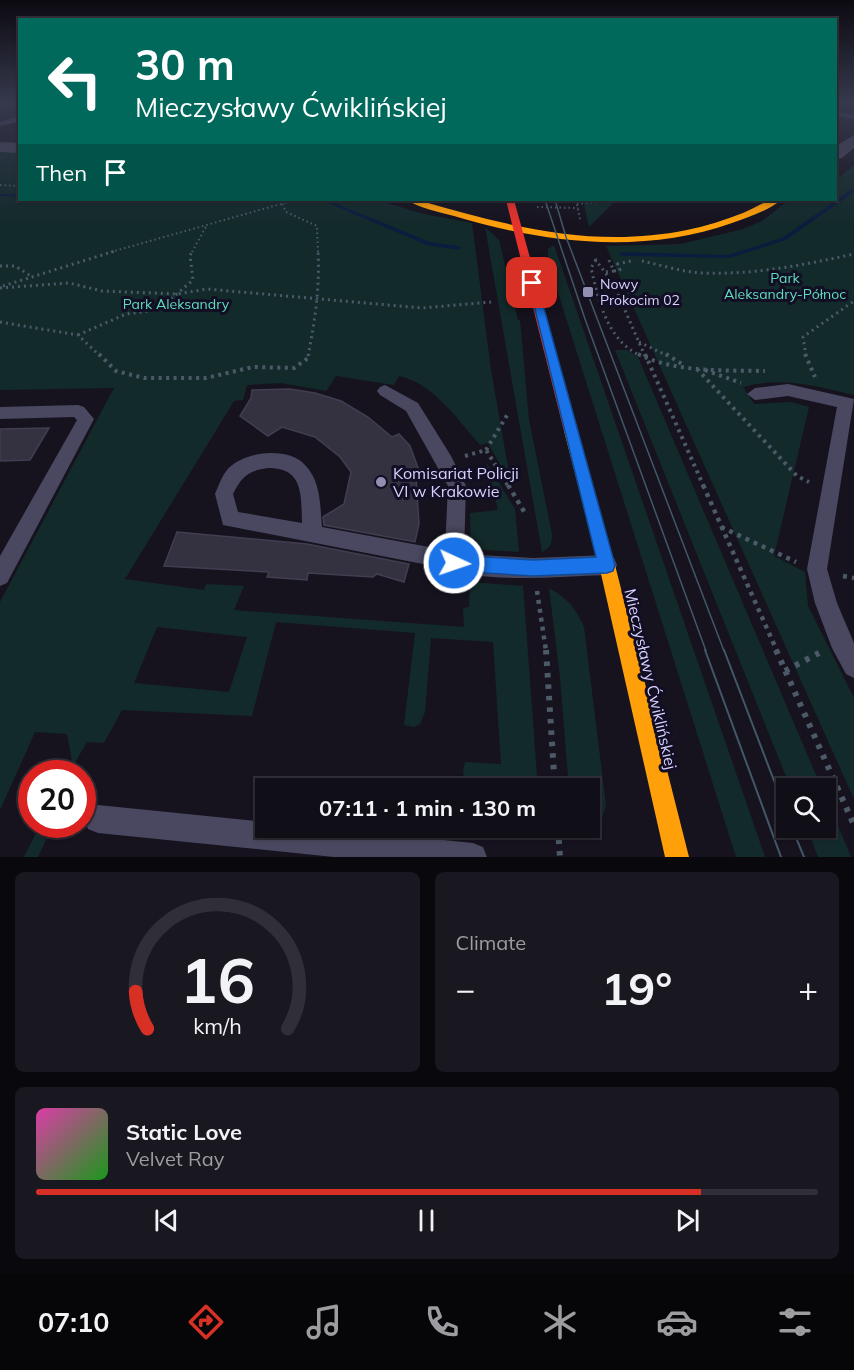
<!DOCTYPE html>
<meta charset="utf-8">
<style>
:root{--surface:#100e17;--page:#191720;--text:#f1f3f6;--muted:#9c9ca1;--line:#302e36;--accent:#d93025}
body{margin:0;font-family:Mulish,sans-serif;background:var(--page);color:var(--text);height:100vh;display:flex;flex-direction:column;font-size:22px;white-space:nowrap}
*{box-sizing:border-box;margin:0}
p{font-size:20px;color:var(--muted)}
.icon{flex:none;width:33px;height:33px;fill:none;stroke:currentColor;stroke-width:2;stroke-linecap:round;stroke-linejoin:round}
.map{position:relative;height:857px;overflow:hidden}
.sheet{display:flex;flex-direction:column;gap:15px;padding:15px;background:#09080d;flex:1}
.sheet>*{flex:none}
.guide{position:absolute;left:18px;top:18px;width:819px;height:183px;border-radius:0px;box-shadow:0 2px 4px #0004,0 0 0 2px var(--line);background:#00695c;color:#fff;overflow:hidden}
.tools{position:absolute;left:776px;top:778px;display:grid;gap:12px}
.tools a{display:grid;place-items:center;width:60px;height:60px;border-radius:0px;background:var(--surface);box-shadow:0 2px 4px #0004,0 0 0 2px var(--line);font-size:30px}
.speed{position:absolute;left:18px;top:760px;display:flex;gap:12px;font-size:30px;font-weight:700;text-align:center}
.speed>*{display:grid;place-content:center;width:78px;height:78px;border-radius:50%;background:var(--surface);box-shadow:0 2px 4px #0004,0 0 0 2px var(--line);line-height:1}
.speed .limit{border:9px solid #d22;background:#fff;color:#111}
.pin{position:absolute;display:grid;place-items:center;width:51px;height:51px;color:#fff;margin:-26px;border-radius:12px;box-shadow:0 3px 9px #0006}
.me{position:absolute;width:66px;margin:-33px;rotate:93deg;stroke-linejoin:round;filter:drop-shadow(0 0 4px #0008)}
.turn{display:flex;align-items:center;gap:21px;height:126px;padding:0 18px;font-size:27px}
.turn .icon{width:78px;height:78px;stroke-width:2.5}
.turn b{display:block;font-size:42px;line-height:51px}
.then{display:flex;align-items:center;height:57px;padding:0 18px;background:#0003;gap:12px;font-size:22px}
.big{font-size:45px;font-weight:700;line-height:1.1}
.sheet .tile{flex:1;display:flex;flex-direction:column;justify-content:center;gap:9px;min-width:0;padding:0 21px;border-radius:9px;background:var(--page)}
.sheet .dial{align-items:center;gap:0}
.dial svg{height:156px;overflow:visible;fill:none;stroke:var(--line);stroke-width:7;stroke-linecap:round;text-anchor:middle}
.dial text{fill:var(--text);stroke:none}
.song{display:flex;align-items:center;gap:18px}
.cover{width:72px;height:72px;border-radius:9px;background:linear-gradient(135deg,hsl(320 70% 55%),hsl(120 70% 35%))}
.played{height:6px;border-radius:3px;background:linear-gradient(90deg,var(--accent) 85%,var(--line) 85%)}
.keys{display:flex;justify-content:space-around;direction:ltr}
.heat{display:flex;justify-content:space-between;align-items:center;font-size:33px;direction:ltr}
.sheet .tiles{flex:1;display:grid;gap:15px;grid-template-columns:1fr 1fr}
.tile:last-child{grid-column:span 2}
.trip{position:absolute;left:255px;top:778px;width:345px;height:60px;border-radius:0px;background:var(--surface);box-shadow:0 2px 4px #0004,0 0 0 2px var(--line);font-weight:700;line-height:60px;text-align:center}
.tabs{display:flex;height:96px;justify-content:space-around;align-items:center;background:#060609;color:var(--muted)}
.tabs .icon{width:42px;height:42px}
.tabs .selected{color:var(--accent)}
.tabs b{font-size:27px;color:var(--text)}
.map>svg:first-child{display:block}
</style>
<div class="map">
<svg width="854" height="857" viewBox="0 0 854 857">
<rect width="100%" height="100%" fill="#16131f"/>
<g fill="#132a2b" fill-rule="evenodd">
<path d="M 0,150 L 19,151 L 20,200 L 377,200 L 424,214 L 472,223 L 491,370 L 511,484 L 488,443 L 480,445 C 458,420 433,383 399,376 L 394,385 L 336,376 L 326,391 L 281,383 L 247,385 L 243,400 L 234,401 L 125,579 L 204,590 L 206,584 L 244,586 L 234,610 L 464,627 L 463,608 L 469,607 L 470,582 L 523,586 L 538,789 L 466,789 L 463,771 L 465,762 L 501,764 L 493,642 L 431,638 L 425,712 L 420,724 L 414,727 L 404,725 L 415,633 L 276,622 L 252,716 L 122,710 L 104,743 L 87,742 L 73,766 L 67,734 L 35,732 L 0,810 L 0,602 L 114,388 L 0,390 ZM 157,627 L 247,637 L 229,692 L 134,683 Z"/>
<path d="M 854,165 L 854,395 C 816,386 782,376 743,387 L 754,404 L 791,402 L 809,407 L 774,556 L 805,572 L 808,606 L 854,698 L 854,799 L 606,246 L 681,244 L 743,229 L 762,221 L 789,200 L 836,200 L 836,180 Z"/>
<path d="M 583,200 L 616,200 L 589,227 Z"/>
<path d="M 485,227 L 499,240 L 518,320 L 520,320 L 529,420 L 552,534 C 552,544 551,547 542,552 Z"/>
<path d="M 554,245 L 765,857 L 736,857 L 548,261 L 548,249 Z"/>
<path d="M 615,350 L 627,350 L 638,357 L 822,789 L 791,789 Z"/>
<path d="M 486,462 L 515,509 L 519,552 L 471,549 L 470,513 L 498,510 Z"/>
<path d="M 549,588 C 567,598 576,608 584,627 L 606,805 L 599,828 L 586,836 L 573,836 L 572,828 L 590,828 L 590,789 L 569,789 L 560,677 Z"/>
<path d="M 825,795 L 851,857 L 818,857 L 807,828 L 825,828 Z"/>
<path d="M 38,829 L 51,829 L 38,857 L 24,857 Z"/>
</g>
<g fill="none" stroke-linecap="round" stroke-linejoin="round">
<g fill="#0b1d3e" fill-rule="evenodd">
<path d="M 852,189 L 854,189 L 854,192 L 786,240 L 730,258 L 622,256 L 619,254 L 622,252 L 728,255 L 782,238 Z"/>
<path d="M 0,194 L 20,194 L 20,197 L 0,196 Z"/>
<path d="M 321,200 L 327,200 L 430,242 L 458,246 L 461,248 L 458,250 L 427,245 Z"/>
</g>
</g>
<g fill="#343141" stroke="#423e52" stroke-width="1.5">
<path d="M 290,389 L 315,393 L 341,401 L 368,417 L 392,437 L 399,434 L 410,446 L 421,476 L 416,477 L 419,524 L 415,542 L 324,525 L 323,517 L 344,504 L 351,472 L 340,457 L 315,437 L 282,427 L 268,436 L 240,416 L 251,398 L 252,390 Z"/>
<path d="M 49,428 L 30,460 L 0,461 L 0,429 Z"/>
<path d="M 177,532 L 307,544 L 409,564 L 404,582 L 377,574 L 373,577 L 308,573 L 307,580 L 267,577 L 269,572 L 164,566 Z"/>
</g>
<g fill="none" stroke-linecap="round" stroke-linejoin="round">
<g stroke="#4c5a68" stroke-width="2" stroke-dasharray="1.5 3" stroke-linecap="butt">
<path d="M 0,185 L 20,186"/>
<path d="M 576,200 L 580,219"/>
<path d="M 282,204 L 286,212 L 317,226 L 318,252"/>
<path d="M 577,204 L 623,200"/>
<path d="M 537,207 L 578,208"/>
<path d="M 111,252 L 295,200"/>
<path d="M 192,252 L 207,225"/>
</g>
<g stroke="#4c5a68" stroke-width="3" stroke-dasharray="2 4" stroke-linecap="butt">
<path d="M 595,259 L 613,283 L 645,356"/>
<path d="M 596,260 L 591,268 C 599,302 607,340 641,356"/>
<path d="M 642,261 C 661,265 682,272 702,273 C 754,275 803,265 854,254"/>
<path d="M 617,264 L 631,261"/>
<path d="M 0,266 L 15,266 L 31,276"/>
<path d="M 614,271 L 620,270 L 617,263"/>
<path d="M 606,272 L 614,271 L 608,258"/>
<path d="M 3,286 L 115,251"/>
<path d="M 0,288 L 69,283 L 102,291 L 177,294 L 207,289 L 422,308 L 491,302"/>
<path d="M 0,322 L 78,335 L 100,356"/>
<path d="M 78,335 L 126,314 L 158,310 L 193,280 L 190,255 L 193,251"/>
<path d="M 639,342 L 668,356"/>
<path d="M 308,356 C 315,321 320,286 318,251"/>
<path d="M 806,356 L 803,337 L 854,301"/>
</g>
<g stroke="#4c5a68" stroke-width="4" stroke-dasharray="3 4.5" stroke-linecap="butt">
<path d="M 99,354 L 116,371 L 144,378 L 206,378 L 253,367 L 294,368 L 308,358 L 309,354"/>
<path d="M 638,354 C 677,373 723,370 765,371"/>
<path d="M 645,354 L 704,487"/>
<path d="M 666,354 L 685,366"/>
<path d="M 805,354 L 815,377"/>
<path d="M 697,369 L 797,476 L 809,482"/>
<path d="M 705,370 L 741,383"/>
<path d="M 486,450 L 509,412"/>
<path d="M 465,456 L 486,450 L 509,487"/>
</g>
<g stroke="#4c5a68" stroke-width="4.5" stroke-dasharray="4 5" stroke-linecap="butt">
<path d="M 508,485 L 525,513"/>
<path d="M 703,485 L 777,651"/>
<path d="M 721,527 L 796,562"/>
<path d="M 843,576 L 854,578"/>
<path d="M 537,591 L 546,651"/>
</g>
<g stroke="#4c5a68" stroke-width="6" stroke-dasharray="4.5 7" stroke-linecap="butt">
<path d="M 546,650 L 555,789"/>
<path d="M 776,650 L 854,825"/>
<path d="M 785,671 L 819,653"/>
<path d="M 558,828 L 560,857"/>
</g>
<g fill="#494860" fill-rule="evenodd">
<path d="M 836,112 L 854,115 L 854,119 L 836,116 Z"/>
<path d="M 20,116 L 20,121 L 0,126 L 0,122 Z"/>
<path d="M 788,384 L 854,399 L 827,569 L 837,603 L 854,643 L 854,678 L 846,674 L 832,648 L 815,603 L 807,569 L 837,407 L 788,396 L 755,400 L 747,394 L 755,388 Z"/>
<path d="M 385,385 L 418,403 L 451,456 L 466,486 L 464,554 L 533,558 L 607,555 L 614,558 L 617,565 L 614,572 L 607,575 C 551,577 487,584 433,566 L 223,525 L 215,494 C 219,485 223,472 231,466 C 248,451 289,447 305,465 C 321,481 320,506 322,527 L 445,550 L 448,486 L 406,411 L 380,395 L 377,391 L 380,387 ZM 269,468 C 304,468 301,496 302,523 L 238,512 L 233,494 C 242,476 249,470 269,468 Z"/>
<path d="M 78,405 L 84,407 L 94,419 L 7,583 L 0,586 L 0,556 L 77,420 L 74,417 L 0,419 L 0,407 Z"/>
<path d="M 98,805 L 266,822 L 266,828 L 326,828 L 473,843 L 483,847 L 487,857 L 334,857 L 98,833 L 88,829 L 84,819 L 88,809 Z"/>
</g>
<g fill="#494860" fill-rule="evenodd">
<path d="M 854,135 L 854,148 L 842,158 L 836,159 L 836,146 Z"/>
<path d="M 0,142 L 20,143 L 20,153 L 0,152 Z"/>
</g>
<g fill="#ff9f0a" fill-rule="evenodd">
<path d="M 407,200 L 418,200 C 507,226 593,249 687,230 C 706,226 725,220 743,213 C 756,208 767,198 781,200 C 768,211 748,217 732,223 C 642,255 543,243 454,216 C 439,212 419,208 407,200 Z"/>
<path d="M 571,426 L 576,427 L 578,431 L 615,565 L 689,857 L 665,857 L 599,565 L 564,431 L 566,427 Z"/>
</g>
<path fill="#e5322d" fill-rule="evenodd" d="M 506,200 L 514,200 L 578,431 L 576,435 L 566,435 L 564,431 Z"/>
<g stroke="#425868" stroke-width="1.5">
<path d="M 545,200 L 585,319 L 706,651"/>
<path d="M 555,200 L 566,237 L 724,651"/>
</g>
<g stroke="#425868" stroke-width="2">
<path d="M 705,650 L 781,857"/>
<path d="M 724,650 L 786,812"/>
<path d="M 792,828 L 804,857"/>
</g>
</g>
<linearGradient id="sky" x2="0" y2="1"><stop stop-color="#0c0a11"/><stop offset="0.46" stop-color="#36394d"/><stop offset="1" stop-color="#36394d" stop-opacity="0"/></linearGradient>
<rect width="854" height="223" fill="url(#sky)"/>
<path fill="#1a73e8" stroke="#114b97" stroke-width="1.5" d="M 528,281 L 537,283 L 615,565 L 613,571 L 607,573 L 533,576 L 454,571 L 448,569 L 446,563 L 448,557 L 454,555 L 533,560 L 596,557 Z"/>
<g fill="#938fb0" stroke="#120e24" stroke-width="2">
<rect x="582" y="286" width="12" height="12" rx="3"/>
<circle cx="381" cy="482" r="6"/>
</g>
<g text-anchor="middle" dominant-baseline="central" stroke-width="6" stroke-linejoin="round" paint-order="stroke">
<g font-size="14" fill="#5edebf" stroke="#120e24">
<text x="785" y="278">Park<tspan x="785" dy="16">Aleksandry-Północ</tspan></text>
<text x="176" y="304">Park Aleksandry</text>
</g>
<g font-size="14" fill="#d7d2fe" stroke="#120e24" text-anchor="start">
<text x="600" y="284">Nowy<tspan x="600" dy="16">Prokocim 02</tspan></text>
</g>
<g font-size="16" fill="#d7d2fe" stroke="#120e24" text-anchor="start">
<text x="393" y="473">Komisariat Policji<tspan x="393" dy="18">VI w Krakowie</tspan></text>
</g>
<g font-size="16" fill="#d7d2fe" stroke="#120e24">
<text transform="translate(651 679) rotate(77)">Mieczysławy Ćwiklińskiej</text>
</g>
</g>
</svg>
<div class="tools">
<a><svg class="icon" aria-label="search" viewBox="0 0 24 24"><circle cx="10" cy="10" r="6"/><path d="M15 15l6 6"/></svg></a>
</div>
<div class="speed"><div class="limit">20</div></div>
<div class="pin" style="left:532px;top:283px;background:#d93025"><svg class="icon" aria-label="arrive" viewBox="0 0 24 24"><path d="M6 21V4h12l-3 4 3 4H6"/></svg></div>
<svg class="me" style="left:454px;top:563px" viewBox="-20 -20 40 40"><circle r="17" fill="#1a73e8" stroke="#fff" stroke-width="3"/><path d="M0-11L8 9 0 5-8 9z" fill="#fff"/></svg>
<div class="trip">07:11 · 1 min · 130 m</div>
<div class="guide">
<div class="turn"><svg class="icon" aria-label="left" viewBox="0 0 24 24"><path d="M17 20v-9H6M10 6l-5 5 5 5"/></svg><div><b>30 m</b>Mieczysławy Ćwiklińskiej</div></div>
<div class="then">Then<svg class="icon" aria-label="arrive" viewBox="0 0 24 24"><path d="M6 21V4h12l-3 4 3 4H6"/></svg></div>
</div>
</div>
<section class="sheet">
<div class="tiles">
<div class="tile dial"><svg viewBox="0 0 100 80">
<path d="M14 69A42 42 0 1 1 86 69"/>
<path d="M14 69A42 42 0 0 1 8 50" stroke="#d93025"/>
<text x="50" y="56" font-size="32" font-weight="700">16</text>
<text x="50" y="72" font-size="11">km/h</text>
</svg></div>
<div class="tile"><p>Climate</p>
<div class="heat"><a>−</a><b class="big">19°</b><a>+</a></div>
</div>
<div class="tile">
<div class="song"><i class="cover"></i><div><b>Static Love</b><p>Velvet Ray</p></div></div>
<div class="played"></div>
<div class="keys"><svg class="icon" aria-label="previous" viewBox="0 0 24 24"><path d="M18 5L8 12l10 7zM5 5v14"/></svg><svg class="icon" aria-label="pause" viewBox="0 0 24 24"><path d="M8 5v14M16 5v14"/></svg><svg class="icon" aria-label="next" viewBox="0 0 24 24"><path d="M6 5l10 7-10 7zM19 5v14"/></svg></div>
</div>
</div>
</section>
<nav class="tabs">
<b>07:10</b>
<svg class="icon selected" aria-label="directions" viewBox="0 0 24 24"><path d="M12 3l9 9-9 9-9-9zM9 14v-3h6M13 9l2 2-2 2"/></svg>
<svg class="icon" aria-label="music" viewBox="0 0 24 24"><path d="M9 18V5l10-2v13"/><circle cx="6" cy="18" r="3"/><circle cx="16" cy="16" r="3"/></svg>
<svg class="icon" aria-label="phone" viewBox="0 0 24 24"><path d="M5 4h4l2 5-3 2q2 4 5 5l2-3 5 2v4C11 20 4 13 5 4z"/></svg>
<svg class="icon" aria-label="climate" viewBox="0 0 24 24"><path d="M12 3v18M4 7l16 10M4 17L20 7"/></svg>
<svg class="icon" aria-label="car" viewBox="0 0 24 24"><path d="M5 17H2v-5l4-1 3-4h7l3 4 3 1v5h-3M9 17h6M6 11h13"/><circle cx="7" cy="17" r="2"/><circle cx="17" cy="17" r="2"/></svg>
<svg class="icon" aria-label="filters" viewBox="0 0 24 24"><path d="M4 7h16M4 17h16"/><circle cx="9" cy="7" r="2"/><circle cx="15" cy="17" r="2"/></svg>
</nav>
